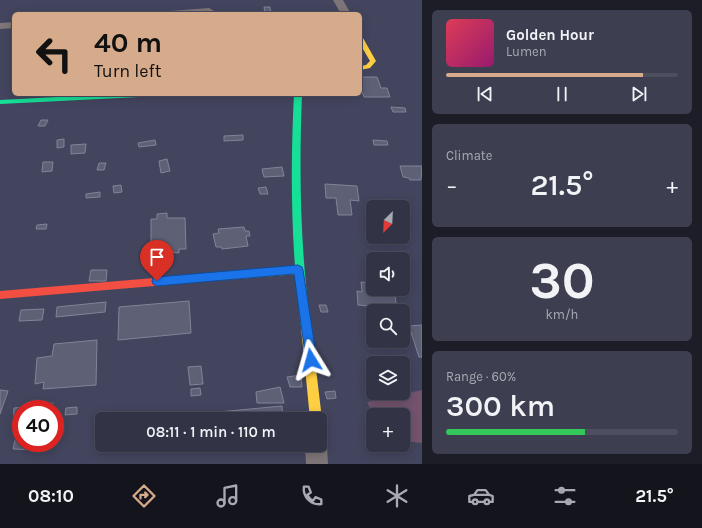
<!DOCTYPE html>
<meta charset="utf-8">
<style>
:root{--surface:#323446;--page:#3d3f51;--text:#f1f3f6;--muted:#a8aab3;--line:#4d4f5f;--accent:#d6ab8b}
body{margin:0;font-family:Karla,sans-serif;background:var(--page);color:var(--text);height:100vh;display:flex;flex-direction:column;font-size:15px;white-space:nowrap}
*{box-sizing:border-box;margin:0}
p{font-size:13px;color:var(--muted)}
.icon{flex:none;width:22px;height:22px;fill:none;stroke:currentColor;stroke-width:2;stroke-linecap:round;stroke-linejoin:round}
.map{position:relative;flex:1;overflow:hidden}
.drawer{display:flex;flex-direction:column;gap:10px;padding:10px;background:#1c1d26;width:280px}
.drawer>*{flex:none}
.banner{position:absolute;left:12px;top:12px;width:350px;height:84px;border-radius:6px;box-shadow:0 2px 10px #0003,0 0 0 1px var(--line);background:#d6ab8b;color:#111;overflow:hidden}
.needle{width:26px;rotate:204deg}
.controls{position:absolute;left:366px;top:200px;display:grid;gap:8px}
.controls a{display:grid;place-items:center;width:44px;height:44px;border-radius:6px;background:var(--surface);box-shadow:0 2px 10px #0003,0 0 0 1px var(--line);font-size:20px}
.speed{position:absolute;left:12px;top:400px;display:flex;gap:8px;font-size:20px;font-weight:700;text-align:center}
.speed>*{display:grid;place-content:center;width:52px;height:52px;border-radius:50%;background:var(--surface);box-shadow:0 2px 10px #0003,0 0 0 1px var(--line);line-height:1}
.speed .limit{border:6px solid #d22;background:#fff;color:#111}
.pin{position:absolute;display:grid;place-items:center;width:34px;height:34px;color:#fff;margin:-41px -17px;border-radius:50% 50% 50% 0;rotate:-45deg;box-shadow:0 0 4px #0007}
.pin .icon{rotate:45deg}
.me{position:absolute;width:44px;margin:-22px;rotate:352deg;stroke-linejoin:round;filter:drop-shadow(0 0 3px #0008)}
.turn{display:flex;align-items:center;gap:14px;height:84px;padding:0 16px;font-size:18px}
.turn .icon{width:52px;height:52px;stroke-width:2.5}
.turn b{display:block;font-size:28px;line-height:34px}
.big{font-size:30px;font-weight:600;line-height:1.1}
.drawer .card{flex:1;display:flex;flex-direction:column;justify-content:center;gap:6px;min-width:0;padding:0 14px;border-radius:6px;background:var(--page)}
.drawer .dial{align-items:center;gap:0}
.dial b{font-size:52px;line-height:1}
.song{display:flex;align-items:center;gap:12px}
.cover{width:48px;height:48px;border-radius:6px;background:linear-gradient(135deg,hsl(350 70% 55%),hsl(320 70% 35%))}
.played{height:4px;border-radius:2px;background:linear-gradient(90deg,var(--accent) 85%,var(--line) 85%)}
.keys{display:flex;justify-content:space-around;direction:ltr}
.heat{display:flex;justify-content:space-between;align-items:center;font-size:22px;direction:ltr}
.charge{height:6px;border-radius:3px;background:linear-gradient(90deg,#34c759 60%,var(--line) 0)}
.trip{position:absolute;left:95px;top:412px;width:232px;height:40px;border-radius:6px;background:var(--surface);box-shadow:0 2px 10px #0003,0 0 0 1px var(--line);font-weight:600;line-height:40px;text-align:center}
.dock{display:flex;height:64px;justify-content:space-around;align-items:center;background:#14151c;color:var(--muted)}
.dock .icon{width:28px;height:28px}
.dock .current{color:var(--accent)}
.dock b{font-size:18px;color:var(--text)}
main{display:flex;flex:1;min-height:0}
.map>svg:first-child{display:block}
</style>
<main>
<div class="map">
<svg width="422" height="464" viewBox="0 0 422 464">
<rect width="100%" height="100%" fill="#43455e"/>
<path fill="#73536e" d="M 422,390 L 422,443 L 403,441 L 403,415 L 373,415 L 367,402 Z"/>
<g fill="#5e6076" stroke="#818399">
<path d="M 264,7 L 270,7 L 271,14 L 265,14 Z"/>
<path d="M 360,77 L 377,77 L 381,88 L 387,88 L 390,97 L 364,97 L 360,86 Z"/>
<path d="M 391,107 L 405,108 L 406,112 L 393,112 Z"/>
<path d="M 41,120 L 48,120 L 45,126 L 38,126 Z"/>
<path d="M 243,135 L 243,140 L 224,141 L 224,136 Z"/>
<path d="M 64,139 L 64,147 L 57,148 L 57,140 Z"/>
<path d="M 155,140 L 156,145 L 139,147 L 138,143 Z"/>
<path d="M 373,140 L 387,141 L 388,145 L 374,145 Z"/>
<path d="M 86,144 L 85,153 L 71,154 L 71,145 Z"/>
<path d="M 167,159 L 170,171 L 161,173 L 159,161 Z"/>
<path d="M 43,162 L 53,162 L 52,171 L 42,172 Z"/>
<path d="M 99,163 L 106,163 L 104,170 L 97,170 Z"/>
<path d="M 400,166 L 422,166 L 421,180 L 410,180 L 409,178 L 403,177 Z"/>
<path d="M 282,167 L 284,176 L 264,177 L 262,169 Z"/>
<path d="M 325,184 L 357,186 L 359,201 L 350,200 L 352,215 L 338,215 L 336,198 L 326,198 Z"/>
<path d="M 121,185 L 122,192 L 114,193 L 113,186 Z"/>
<path d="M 266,187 L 268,194 L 260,194 L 258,188 Z"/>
<path d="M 100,192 L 100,197 L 86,198 L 86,194 Z"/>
<path d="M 167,213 L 167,218 L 185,218 L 186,249 L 179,249 L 179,253 L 169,252 L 169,250 L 151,251 L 151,219 L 157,219 L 157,214 Z"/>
<path d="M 47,224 L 46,229 L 36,229 L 37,225 Z"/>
<path d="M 244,227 L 245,231 L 249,231 L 250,236 L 246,236 L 248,246 L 222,249 L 221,247 L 216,247 L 213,234 L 219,233 L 218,229 Z"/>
<path d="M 91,270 L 107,270 L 106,281 L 89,281 Z"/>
<path d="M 361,282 L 373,283 L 373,289 L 394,289 L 397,309 L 358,305 L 357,291 L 362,292 Z"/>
<path d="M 189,301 L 191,333 L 118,340 L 119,307 Z"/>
<path d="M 106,302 L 105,312 L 56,317 L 57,307 Z"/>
<path d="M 319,305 L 326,305 L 328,312 L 321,312 Z"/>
<path d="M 44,309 L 42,320 L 19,321 L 21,310 Z"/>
<path d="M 422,325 L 422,357 L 419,357 L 409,326 Z"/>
<path d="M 97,340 L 96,385 L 43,389 L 44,382 L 35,384 L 37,358 L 52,356 L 54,344 Z"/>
<path d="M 201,366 L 203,384 L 190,385 L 188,367 Z"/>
<path d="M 301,375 L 302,387 L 290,387 L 287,377 Z"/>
<path d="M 280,387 L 284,403 L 257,403 L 256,392 Z"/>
<path d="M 200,388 L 201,395 L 191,396 L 191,389 Z"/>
<path d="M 0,390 L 8,391 L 0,414 Z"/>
<path d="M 335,391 L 336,398 L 327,399 L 325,392 Z"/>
<path d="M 53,403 L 52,409 L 29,409 L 29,405 Z"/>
<path d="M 282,406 L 283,419 L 208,419 L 208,413 Z"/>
<path d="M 24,407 L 23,409 L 21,409 L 21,424 L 13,425 L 14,408 Z"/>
<path d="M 77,407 L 77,414 L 65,415 L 66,408 Z"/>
<path d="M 18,427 L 21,427 L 21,443 L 39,443 L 38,450 L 13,449 Z"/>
</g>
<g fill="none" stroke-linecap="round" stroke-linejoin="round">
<g fill="#7d7577" fill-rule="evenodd">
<path d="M 333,0 L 343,0 L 351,14 L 341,14 Z"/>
<path d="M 209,8 L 214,11 L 213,13 L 166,14 L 171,11 Z"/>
<path d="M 14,22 L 14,28 L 0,29 L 0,23 Z"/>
<path d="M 320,436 L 324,437 L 327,445 L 328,464 L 306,464 L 305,445 L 320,445 Z"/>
</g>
<g fill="#16e098" fill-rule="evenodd">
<path d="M 115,94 L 163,94 L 159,96 L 0,104 L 0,100 Z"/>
<path d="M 294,94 L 302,94 C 299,172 300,249 311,327 L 310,330 L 306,332 L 302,330 L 301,327 C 291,249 290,172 294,94 Z"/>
</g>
<g fill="#ffcf43" fill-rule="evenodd">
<path d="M 360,36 L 363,38 L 376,61 L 370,68 L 360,70 L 360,66 L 366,65 L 370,61 L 360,44 Z"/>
<path d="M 298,266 L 301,267 L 303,270 L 301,273 L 298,274 L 237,279 L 234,278 L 232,275 L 234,272 L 237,271 Z"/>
<path d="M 306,322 L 310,324 L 311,327 L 322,419 L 320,423 L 320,419 L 310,419 L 301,327 L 302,324 Z"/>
</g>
<path fill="#f24e42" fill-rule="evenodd" d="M 237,271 L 240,272 L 242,275 L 240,278 L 237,279 L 0,299 L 0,291 Z"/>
</g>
<path fill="#1a73e8" stroke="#114b97" d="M 298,265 L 302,267 L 303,270 L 317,360 L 315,364 L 311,366 L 307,364 L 306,360 L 294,274 L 157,286 L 153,284 L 152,281 L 153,278 L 157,277 Z"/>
</svg>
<div class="controls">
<a><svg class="needle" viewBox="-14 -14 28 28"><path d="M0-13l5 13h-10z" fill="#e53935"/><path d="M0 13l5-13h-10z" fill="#a8aab3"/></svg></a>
<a><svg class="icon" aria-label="sound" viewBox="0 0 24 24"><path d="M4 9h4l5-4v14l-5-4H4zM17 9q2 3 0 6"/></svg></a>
<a><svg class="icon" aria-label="search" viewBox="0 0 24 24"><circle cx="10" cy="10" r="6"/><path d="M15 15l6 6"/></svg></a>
<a><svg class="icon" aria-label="layers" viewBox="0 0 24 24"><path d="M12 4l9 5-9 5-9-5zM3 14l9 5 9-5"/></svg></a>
<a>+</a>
</div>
<div class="speed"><div class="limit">40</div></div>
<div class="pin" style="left:157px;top:281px;background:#d93025"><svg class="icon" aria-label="arrive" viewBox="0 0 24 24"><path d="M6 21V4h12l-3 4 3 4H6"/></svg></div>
<svg class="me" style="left:311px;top:360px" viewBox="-20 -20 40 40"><path d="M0-17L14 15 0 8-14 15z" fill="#1a73e8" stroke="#fff" stroke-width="4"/></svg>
<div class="trip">08:11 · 1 min · 110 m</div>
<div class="banner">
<div class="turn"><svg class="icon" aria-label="left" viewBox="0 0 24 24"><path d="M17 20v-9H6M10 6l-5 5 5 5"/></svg><div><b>40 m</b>Turn left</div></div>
</div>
</div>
<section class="drawer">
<div class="card">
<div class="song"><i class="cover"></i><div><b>Golden Hour</b><p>Lumen</p></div></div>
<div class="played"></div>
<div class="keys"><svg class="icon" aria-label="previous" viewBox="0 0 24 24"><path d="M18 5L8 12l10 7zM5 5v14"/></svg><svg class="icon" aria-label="pause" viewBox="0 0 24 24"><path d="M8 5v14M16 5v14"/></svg><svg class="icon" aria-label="next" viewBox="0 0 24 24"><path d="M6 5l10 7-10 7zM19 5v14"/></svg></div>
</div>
<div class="card"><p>Climate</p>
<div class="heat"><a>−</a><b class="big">21.5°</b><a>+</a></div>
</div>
<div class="card dial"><b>30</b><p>km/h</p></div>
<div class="card"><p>Range · 60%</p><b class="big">300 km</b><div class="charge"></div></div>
</section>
</main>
<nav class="dock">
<b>08:10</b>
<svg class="icon current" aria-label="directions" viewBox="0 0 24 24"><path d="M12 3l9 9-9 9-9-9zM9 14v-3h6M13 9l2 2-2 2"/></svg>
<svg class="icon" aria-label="music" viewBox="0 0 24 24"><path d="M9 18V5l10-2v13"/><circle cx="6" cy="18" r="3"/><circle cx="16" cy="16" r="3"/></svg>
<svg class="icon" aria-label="phone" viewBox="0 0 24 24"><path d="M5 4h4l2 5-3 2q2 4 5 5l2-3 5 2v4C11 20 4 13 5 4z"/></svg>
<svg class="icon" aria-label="climate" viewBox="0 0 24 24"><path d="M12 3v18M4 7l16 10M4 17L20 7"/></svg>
<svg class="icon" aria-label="car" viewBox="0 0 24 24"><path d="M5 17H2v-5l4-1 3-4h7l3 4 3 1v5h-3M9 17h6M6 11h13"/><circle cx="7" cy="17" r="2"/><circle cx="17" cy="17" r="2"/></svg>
<svg class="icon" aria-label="filters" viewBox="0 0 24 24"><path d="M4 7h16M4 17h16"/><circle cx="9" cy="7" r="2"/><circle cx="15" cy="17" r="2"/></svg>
<b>21.5°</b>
</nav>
